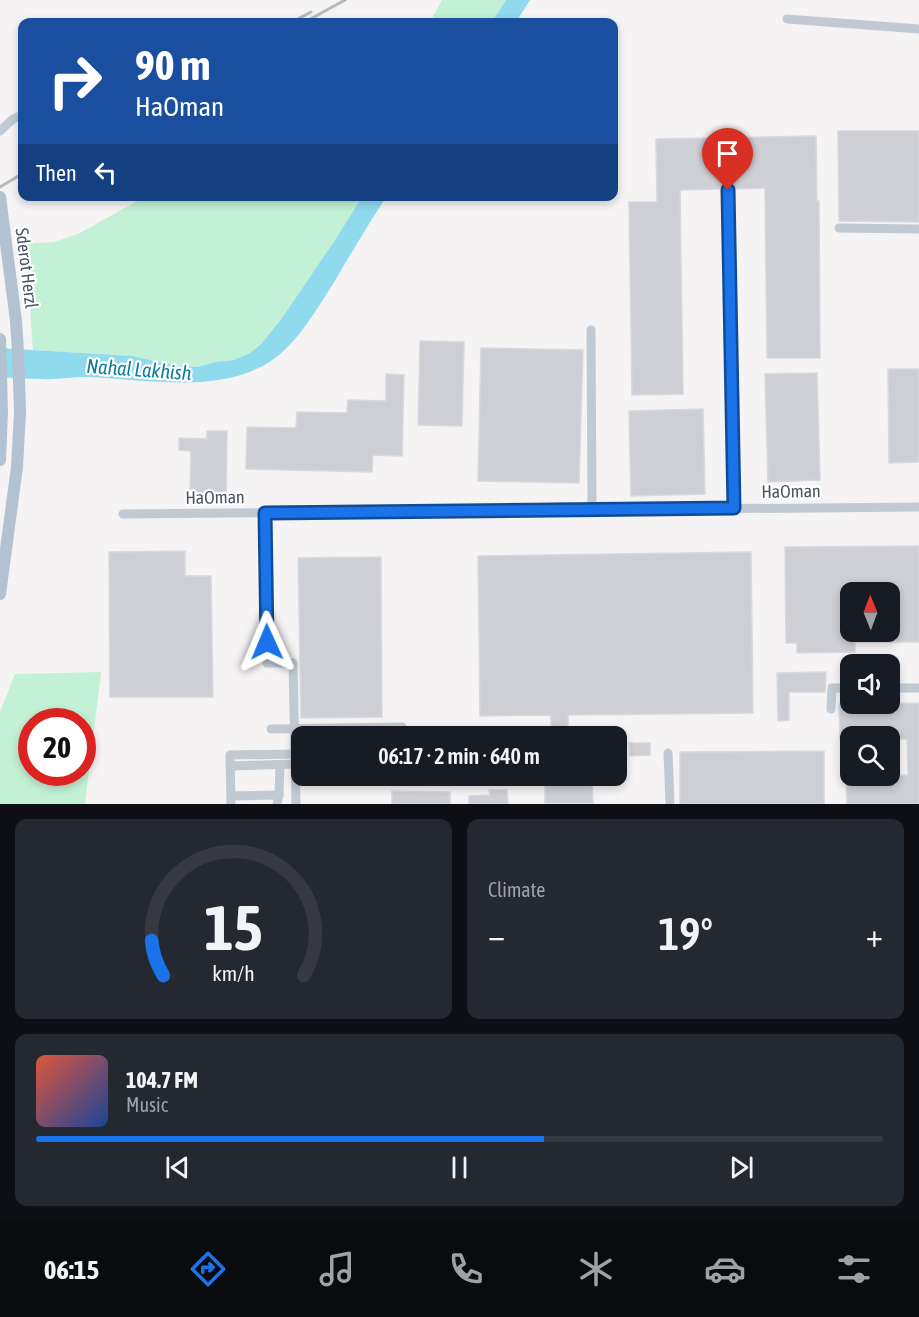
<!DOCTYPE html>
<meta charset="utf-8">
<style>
:root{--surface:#171b24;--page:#242831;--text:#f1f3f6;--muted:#9ea1a6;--line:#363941;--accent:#1a73e8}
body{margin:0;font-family:"Asap Condensed",sans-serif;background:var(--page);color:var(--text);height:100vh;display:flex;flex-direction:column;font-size:22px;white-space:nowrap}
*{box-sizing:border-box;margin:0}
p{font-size:20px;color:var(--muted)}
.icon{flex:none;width:33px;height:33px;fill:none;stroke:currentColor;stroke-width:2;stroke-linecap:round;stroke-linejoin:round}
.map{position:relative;height:804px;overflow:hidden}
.panel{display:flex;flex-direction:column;gap:15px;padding:15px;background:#0d0f14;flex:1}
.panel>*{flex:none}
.banner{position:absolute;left:18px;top:18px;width:600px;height:183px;border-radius:12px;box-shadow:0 3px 9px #0003;background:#1a4fa0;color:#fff;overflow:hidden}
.needle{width:39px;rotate:359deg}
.fabs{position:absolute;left:840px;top:582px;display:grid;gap:12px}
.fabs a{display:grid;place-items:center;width:60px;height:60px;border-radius:12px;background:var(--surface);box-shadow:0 3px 9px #0003;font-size:30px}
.speed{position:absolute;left:18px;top:708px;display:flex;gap:12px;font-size:30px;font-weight:700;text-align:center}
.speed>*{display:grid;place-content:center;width:78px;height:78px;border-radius:50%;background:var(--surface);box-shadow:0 3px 9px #0003;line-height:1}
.speed .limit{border:9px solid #d22;background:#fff;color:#111}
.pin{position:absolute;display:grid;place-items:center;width:51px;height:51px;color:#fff;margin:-62px -26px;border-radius:50% 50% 50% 0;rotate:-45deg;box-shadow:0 0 6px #0007}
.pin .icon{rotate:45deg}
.me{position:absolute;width:66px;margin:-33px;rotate:359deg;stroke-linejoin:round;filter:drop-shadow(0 0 4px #0008)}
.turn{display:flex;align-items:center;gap:21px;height:126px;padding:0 18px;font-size:27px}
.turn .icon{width:78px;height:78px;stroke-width:2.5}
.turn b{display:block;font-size:42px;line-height:51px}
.then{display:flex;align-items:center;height:57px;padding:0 18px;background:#0003;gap:12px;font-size:22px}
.big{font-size:45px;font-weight:600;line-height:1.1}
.panel .card{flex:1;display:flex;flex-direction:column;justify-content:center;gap:9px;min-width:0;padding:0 21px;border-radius:12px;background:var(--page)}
.panel .dial{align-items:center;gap:0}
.dial svg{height:156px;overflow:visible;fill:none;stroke:var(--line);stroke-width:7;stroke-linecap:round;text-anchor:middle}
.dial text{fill:var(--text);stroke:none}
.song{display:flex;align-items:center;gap:18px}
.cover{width:72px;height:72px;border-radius:9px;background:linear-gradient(135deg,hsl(10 70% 55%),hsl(220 70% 35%))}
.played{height:6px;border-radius:3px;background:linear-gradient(90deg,var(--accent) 60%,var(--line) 60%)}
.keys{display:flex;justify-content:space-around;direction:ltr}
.heat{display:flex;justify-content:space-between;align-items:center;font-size:33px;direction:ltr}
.panel .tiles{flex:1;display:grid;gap:15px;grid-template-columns:1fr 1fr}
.card:last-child{grid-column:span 2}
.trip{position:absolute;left:291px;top:726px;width:336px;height:60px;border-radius:12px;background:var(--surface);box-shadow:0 3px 9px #0003;font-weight:600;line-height:60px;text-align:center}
.menu{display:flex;height:96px;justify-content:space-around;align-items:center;background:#090b0e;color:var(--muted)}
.menu .icon{width:42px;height:42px}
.menu .selected{color:var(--accent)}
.menu b{font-size:27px;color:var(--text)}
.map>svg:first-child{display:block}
</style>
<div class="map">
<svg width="919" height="804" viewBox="0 0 919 804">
<rect width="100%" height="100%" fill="#f5f3f3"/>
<g fill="#c3f1d5" fill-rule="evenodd">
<path d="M 442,0 L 506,0 L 492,22 L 430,22 Z"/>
<path d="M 144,197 L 362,197 L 335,240 L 282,318 L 262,343 L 250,353 L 234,360 L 216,362 L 197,367 L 178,366 L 132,356 L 33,350 L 29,296 L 21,244 L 54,242 L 80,233 Z"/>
<path d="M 101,672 L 85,804 L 0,804 L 0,712 L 15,674 ZM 32,722 L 82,722 L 82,772 L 32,772 Z"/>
</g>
<g fill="#90daee">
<path d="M 506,0 L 530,0 L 516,22 L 492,22 Z"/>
<path d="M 362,197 L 386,197 C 369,224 352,251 336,279 C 318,307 299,342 271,361 C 219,395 145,379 87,377 C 72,377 56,380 41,379 C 27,379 14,378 0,377 L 0,348 L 132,356 L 178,366 L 197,367 L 216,362 L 234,360 L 250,353 L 262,343 L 282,318 L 335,240 Z"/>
</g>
<g fill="#cdcfd5" stroke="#d7d9de" stroke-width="1.5" fill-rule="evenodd">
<path d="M 838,131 L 919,131 L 919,222 L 839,221 Z"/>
<path d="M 816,136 L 817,201 L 819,201 L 820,358 L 767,358 L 765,188 L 735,189 L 732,184 L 727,183 L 724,185 L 721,189 L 680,190 L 683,394 L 632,395 L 629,202 L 657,202 L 656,139 Z"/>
<path d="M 420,341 L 464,342 L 462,426 L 418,425 Z"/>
<path d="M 481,348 L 583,350 L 579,483 L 478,481 Z"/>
<path d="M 888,369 L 919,369 L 919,462 L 889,463 Z"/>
<path d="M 817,373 L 820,480 L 768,482 L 765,374 Z"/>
<path d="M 386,374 L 404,375 L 402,456 L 373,455 L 372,472 L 246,469 L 247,427 L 296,428 L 297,412 L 347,413 L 348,400 L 386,401 Z"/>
<path d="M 703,409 L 705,494 L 631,496 L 629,411 Z"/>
<path d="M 207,431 L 227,431 L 226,496 L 190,495 L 191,451 L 179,450 L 179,438 L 207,439 Z"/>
<path d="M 919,546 L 919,642 L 855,642 L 855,652 L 797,653 L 797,643 L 786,643 L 785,547 ZM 850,592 L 890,592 L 890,632 L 850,632 Z"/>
<path d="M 185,551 L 185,576 L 211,576 L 213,697 L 110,697 L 109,552 Z"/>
<path d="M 751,552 L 753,713 L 568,715 L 568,736 L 551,736 L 551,715 L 480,716 L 478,556 Z"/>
<path d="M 381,557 L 382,717 L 301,718 L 298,558 Z"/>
<path d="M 826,672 L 825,692 L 789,692 L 789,720 L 778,721 L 777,673 Z"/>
<path d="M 919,703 L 919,804 L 847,804 L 846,776 L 908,775 L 907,739 L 890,739 L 890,736 L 850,736 L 850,740 L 840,740 L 839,704 Z"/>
<path d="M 629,743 L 650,743 L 650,755 L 630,756 Z"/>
<path d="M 824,751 L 824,804 L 680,804 L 680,752 Z"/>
<path d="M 545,776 L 592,776 L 593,803 L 545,803 Z"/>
<path d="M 489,790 L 507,790 L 508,804 L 469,804 L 469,796 L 490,795 Z"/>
<path d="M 392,791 L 450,792 L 450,804 L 392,804 Z"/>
</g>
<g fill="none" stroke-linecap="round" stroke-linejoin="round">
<g stroke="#c1cad2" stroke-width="9">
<path d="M 787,19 L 919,29"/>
<path d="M 0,131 L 13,119 L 22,115"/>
<path d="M 728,190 L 733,509"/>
<path d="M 839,228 L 919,229"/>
<path d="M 591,330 L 592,510"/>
<path d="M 265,513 L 267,663 L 293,663 L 296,804"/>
<path d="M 123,514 L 919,507"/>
<path d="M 890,688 L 919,688"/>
<path d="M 831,709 L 832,688 L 850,688"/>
<path d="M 271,729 L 402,727"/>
<path d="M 668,753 L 670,804"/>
<path d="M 230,766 L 295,764"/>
<path d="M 231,796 L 279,795"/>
<path d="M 231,804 L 230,755 L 295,754"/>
<path d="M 277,804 L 279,795 L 280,765"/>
</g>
<g stroke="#b3c2d1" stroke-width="12">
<path d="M 0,197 L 16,321 L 18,351 L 20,412 L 17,467 L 0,594"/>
<path d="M 0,339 L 2,412 L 0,460"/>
</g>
<g stroke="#b5b8bd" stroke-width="3">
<path d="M 292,22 L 311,12"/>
<path d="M 305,22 L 345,0"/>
<path d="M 0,187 L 22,174"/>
</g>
</g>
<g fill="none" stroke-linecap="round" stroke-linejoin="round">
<defs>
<path id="route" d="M 267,642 L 265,513 L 734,508 L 728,190"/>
</defs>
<use href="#route" stroke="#114b97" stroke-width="15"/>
<use href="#route" stroke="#1a73e8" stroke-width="10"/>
</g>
<g text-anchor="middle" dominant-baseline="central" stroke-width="4.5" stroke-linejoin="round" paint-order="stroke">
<g font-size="18" fill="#4a5661" stroke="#fff">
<text transform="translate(27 268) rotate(83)">Sderot Herzl</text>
<text transform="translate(791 491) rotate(-1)">HaOman</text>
<text transform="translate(215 497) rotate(-1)">HaOman</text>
</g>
<g font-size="20" font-style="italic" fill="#0c7c9b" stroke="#fff">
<text transform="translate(139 369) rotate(4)">Nahal Lakhish</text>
</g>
</g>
</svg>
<div class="fabs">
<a><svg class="needle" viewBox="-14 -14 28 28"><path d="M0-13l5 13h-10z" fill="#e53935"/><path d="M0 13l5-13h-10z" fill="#9ea1a6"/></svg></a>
<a><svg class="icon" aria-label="sound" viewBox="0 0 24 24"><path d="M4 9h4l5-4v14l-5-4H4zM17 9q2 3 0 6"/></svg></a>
<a><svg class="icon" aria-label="search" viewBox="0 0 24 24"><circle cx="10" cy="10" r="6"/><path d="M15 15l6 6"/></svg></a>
</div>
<div class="speed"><div class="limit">20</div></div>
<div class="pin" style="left:728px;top:190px;background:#d93025"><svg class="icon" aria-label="arrive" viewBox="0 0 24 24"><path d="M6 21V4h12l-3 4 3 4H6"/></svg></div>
<svg class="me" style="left:267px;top:642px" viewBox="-20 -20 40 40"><path d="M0-17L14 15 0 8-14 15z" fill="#1a73e8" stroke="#fff" stroke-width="4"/></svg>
<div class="trip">06:17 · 2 min · 640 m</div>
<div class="banner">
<div class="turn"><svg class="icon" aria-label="right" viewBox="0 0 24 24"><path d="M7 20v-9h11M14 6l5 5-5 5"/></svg><div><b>90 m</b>HaOman</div></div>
<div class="then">Then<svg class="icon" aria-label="left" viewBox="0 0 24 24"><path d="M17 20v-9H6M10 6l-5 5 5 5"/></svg></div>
</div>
</div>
<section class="panel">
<div class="tiles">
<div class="card dial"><svg viewBox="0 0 100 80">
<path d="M14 69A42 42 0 1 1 86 69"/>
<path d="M14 69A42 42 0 0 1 8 51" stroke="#1a73e8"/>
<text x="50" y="56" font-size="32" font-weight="700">15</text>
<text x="50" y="72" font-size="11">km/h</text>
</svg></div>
<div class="card"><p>Climate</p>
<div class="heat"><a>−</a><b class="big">19°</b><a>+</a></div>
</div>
<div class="card">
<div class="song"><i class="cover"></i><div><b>104.7 FM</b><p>Music</p></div></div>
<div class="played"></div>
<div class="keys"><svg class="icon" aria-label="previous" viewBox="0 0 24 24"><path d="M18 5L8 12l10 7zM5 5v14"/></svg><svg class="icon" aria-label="pause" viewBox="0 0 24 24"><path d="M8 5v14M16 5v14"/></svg><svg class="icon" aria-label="next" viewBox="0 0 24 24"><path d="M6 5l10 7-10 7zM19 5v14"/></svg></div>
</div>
</div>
</section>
<nav class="menu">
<b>06:15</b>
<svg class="icon selected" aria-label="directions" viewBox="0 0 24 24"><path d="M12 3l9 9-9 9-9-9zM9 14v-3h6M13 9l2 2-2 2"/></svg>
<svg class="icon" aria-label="music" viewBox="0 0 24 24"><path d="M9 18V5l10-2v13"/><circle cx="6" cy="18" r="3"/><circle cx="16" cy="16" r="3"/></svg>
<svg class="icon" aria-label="phone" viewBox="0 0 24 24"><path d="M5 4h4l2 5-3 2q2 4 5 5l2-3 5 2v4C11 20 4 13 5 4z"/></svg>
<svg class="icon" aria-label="climate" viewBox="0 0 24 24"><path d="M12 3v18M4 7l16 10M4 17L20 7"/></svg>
<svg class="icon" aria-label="car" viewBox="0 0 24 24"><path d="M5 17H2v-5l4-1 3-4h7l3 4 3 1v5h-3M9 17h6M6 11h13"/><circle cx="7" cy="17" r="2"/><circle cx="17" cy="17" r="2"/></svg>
<svg class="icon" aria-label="filters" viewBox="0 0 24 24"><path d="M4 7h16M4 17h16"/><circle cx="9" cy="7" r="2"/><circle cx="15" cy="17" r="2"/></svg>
</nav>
